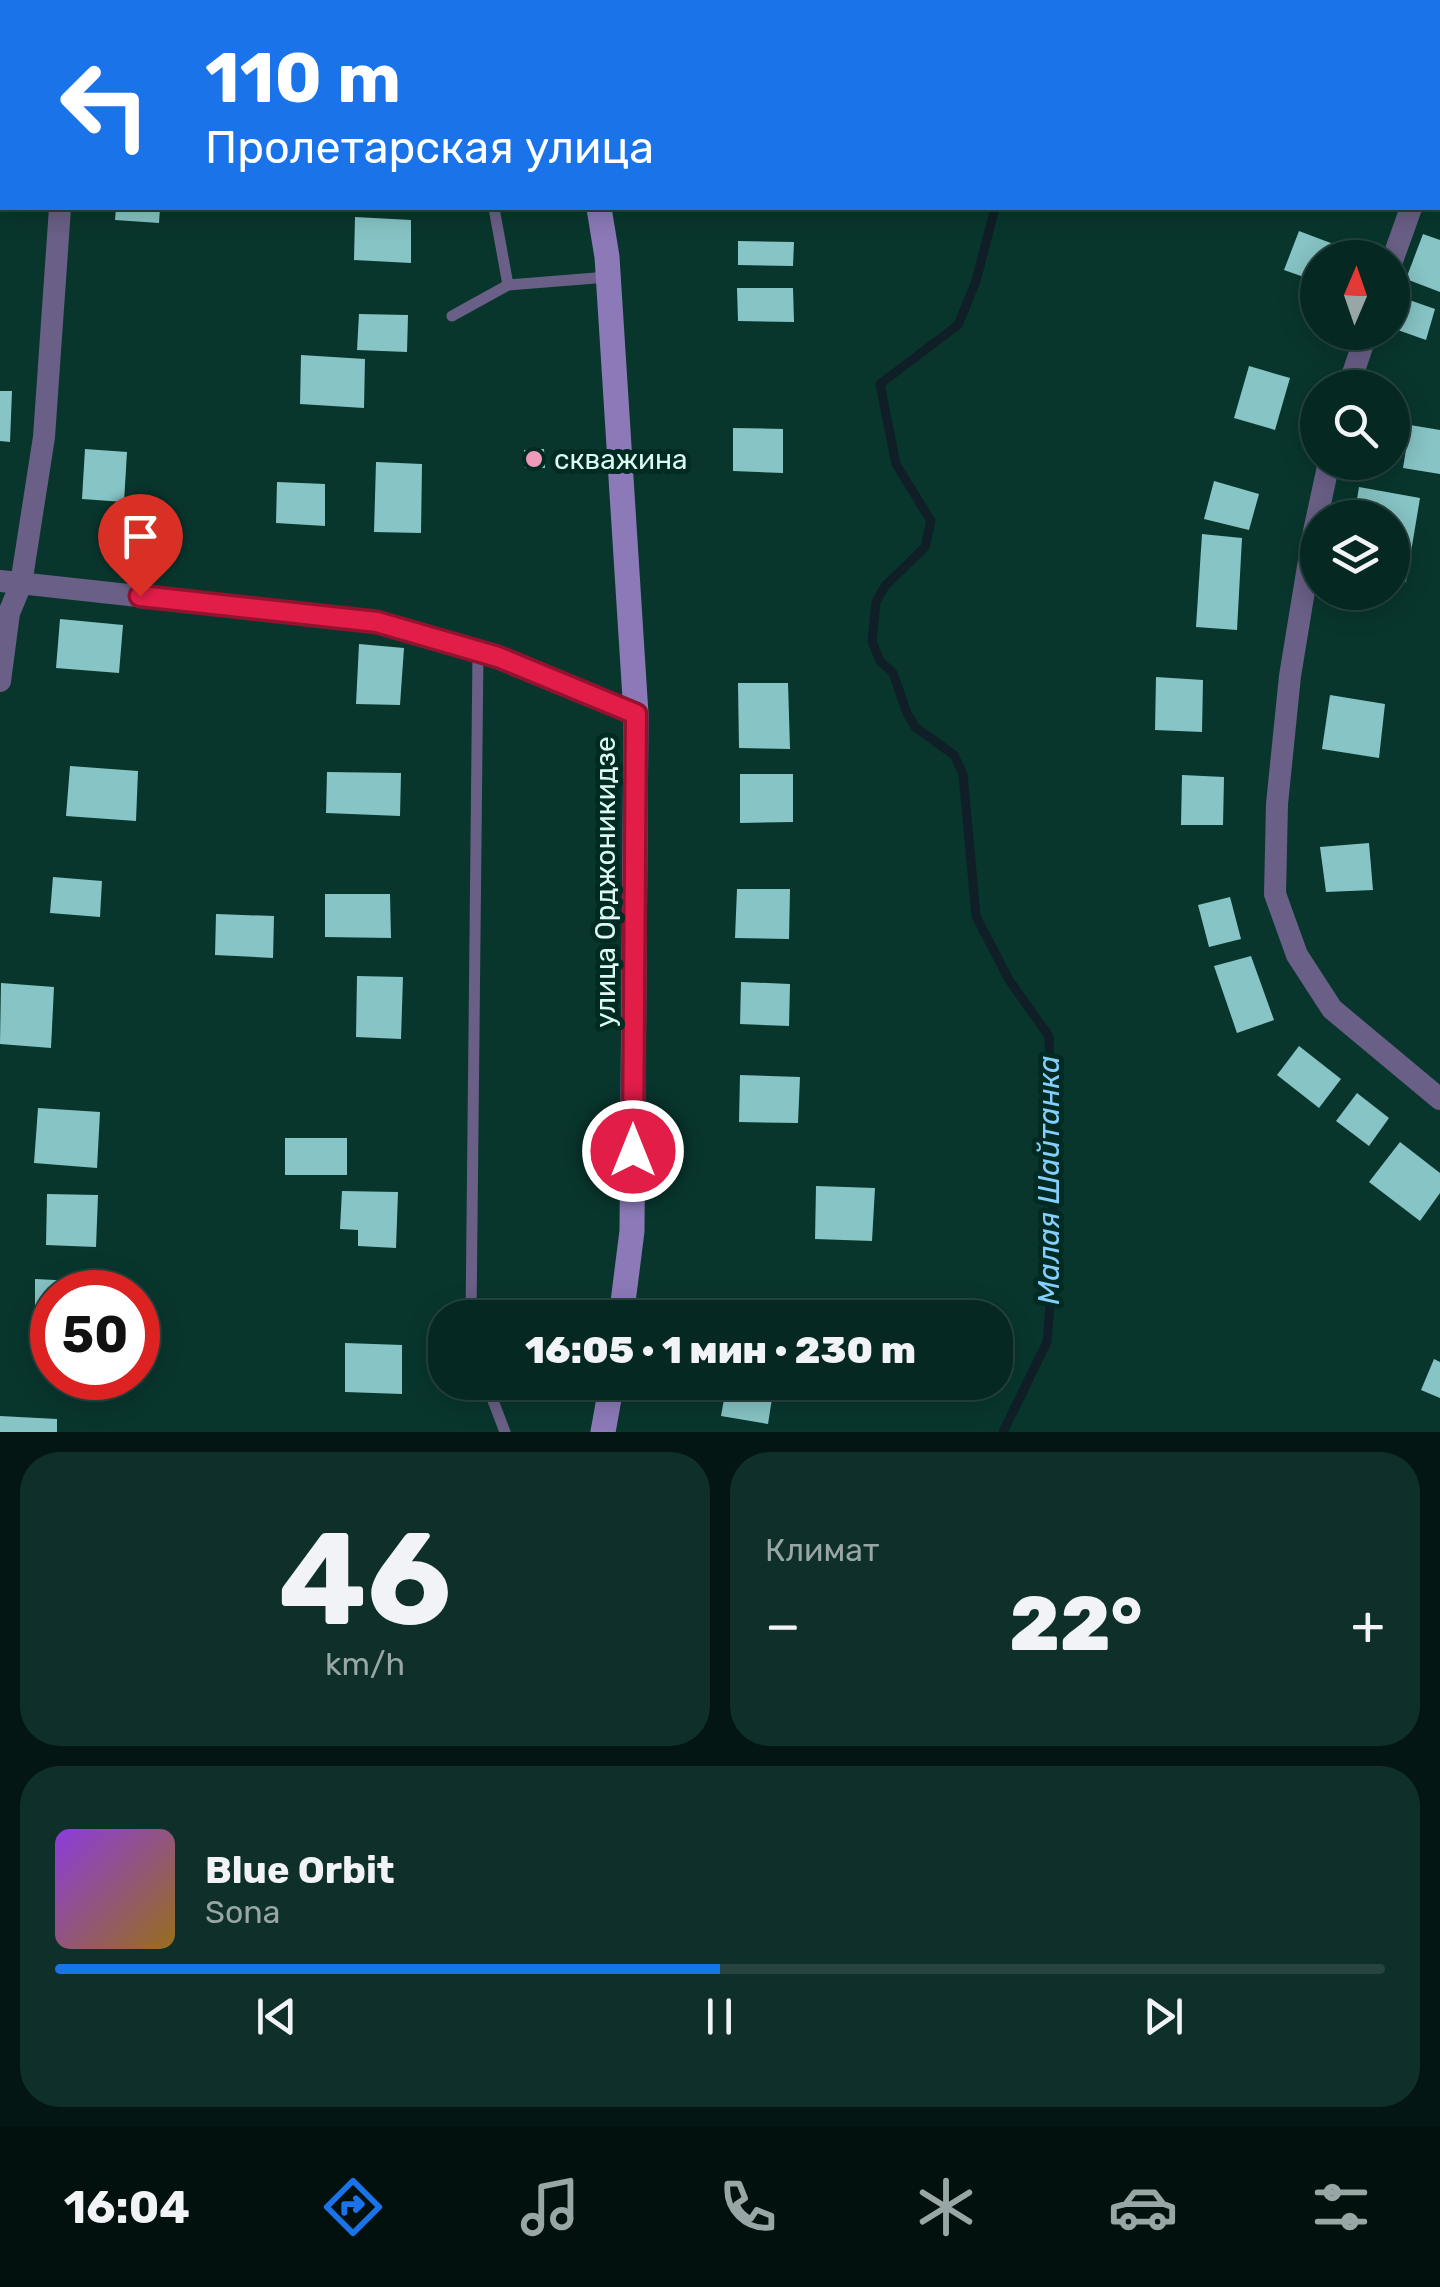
<!DOCTYPE html>
<html lang="ru">
<meta charset="utf-8">
<style>
:root{--surface:#062822;--page:#0f302a;--text:#f1f3f6;--muted:#98a6a5;--line:#274440;--accent:#1a73e8}
body{margin:0;font-family:Rubik,sans-serif;background:var(--page);color:var(--text);height:100vh;display:flex;flex-direction:column;font-size:38px;white-space:nowrap}
*{box-sizing:border-box;margin:0}
p{font-size:32px;color:var(--muted)}
.icon{flex:none;width:55px;height:55px;fill:none;stroke:currentColor;stroke-width:2;stroke-linecap:round;stroke-linejoin:round}
.map{position:relative;height:1432px;overflow:hidden}
.sheet{display:flex;flex-direction:column;gap:20px;padding:20px;background:#031613;flex:1}
.sheet>*{flex:none}
.banner{position:absolute;left:0px;top:0px;width:1440px;height:210px;box-shadow:0 5px 25px #0003,0 0 0 2px var(--line);background:#1a73e8;color:#fff;overflow:hidden}
.needle{width:65px;rotate:2deg}
.controls{position:absolute;left:1300px;top:240px;display:grid;gap:20px}
.controls a{display:grid;place-items:center;width:110px;height:110px;border-radius:50%;background:var(--surface);box-shadow:0 5px 25px #0003,0 0 0 2px var(--line);font-size:50px}
.speed{position:absolute;left:30px;top:1270px;display:flex;gap:20px;font-size:50px;font-weight:700;text-align:center}
.speed>*{display:grid;place-content:center;width:130px;height:130px;border-radius:50%;background:var(--surface);box-shadow:0 5px 25px #0003,0 0 0 2px var(--line);line-height:1}
.speed .limit{border:15px solid #d22;background:#fff;color:#111}
.pin{position:absolute;display:grid;place-items:center;width:85px;height:85px;color:#fff;margin:-102px -42px;border-radius:50% 50% 50% 0;rotate:-45deg;box-shadow:0 0 10px #0007}
.pin .icon{rotate:45deg}
.me{position:absolute;width:110px;margin:-55px;rotate:0deg;stroke-linejoin:round;filter:drop-shadow(0 0 8px #0008)}
.turn{display:flex;align-items:center;gap:35px;height:210px;padding:0 40px;font-size:45px}
.turn .icon{width:130px;height:130px;stroke-width:2.5}
.turn b{display:block;font-size:70px;line-height:85px}
.big{font-size:75px;font-weight:800;line-height:1.1}
.sheet .tile{flex:1;display:flex;flex-direction:column;justify-content:center;gap:15px;min-width:0;padding:0 35px;border-radius:40px;background:var(--page)}
.sheet .dial{align-items:center;gap:0}
.dial b{font-size:130px;line-height:1}
.song{display:flex;align-items:center;gap:30px}
.cover{width:120px;height:120px;border-radius:15px;background:linear-gradient(135deg,hsl(270 70% 55%),hsl(40 70% 35%))}
.played{height:10px;border-radius:5px;background:linear-gradient(90deg,var(--accent) 50%,var(--line) 50%)}
.keys{display:flex;justify-content:space-around;direction:ltr}
.heat{display:flex;justify-content:space-between;align-items:center;font-size:55px;direction:ltr}
.sheet .tiles{flex:1;display:grid;gap:20px;grid-template-columns:1fr 1fr}
.tile:last-child{grid-column:span 2}
.trip{position:absolute;left:428px;top:1300px;width:585px;height:100px;border-radius:40px;background:var(--surface);box-shadow:0 5px 25px #0003,0 0 0 2px var(--line);font-weight:800;line-height:100px;text-align:center}
.menu{display:flex;height:160px;justify-content:space-around;align-items:center;background:#02100e;color:var(--muted)}
.menu .icon{width:70px;height:70px}
.menu .current{color:var(--accent)}
.menu b{font-size:45px;color:var(--text)}
.map>svg:first-child{display:block}
</style>
<div class="map">
<svg width="1440" height="1432" viewBox="0 0 1440 1432">
<rect width="100%" height="100%" fill="#08362d"/>
<g fill="none" stroke-linecap="round" stroke-linejoin="round">
<g stroke="#0f1e27" stroke-width="9">
<path d="M 1151,0 L 1153,2"/>
<path d="M 995,208 L 976,281 L 958,325 L 880,384 L 896,464 L 931,521 L 925,547 L 885,586 L 876,602 L 872,641 L 880,661 L 893,673 L 907,713 L 915,727 L 954,755 L 963,774 L 976,916 L 1009,980 L 1049,1036 L 1054,1257 L 1047,1342 L 1003,1432"/>
</g>
</g>
<g fill="#87c4c5">
<path d="M 116,208 L 160,208 L 159,223 L 115,220 Z"/>
<path d="M 355,217 L 411,220 L 411,263 L 354,260 Z"/>
<path d="M 1299,231 L 1336,245 L 1332,258 L 1318,258 L 1318,282 L 1284,270 Z"/>
<path d="M 1423,234 L 1440,240 L 1440,292 L 1406,279 Z"/>
<path d="M 738,241 L 794,242 L 793,266 L 738,265 Z"/>
<path d="M 737,288 L 793,288 L 794,322 L 738,321 Z"/>
<path d="M 1398,296 L 1435,309 L 1426,340 L 1392,328 Z"/>
<path d="M 359,314 L 408,315 L 407,352 L 357,350 Z"/>
<path d="M 301,355 L 365,359 L 364,408 L 300,404 Z"/>
<path d="M 1249,366 L 1290,378 L 1275,430 L 1234,418 Z"/>
<path d="M 0,391 L 12,391 L 10,442 L 0,441 Z"/>
<path d="M 1410,425 L 1440,430 L 1440,474 L 1403,468 Z"/>
<path d="M 733,428 L 783,429 L 783,473 L 733,471 Z"/>
<path d="M 85,449 L 127,452 L 124,502 L 82,499 Z"/>
<path d="M 544,449 L 545,468 L 525,468 L 524,450 Z"/>
<path d="M 376,462 L 422,464 L 421,533 L 374,532 Z"/>
<path d="M 1214,481 L 1259,494 L 1249,530 L 1204,519 Z"/>
<path d="M 277,482 L 325,484 L 325,526 L 276,523 Z"/>
<path d="M 1359,487 L 1420,498 L 1406,582 L 1392,580 L 1392,518 L 1354,518 Z"/>
<path d="M 1202,534 L 1242,538 L 1237,630 L 1196,627 Z"/>
<path d="M 60,619 L 123,625 L 119,673 L 56,668 Z"/>
<path d="M 359,644 L 404,648 L 400,705 L 356,704 Z"/>
<path d="M 1156,677 L 1203,680 L 1202,732 L 1155,730 Z"/>
<path d="M 738,683 L 788,683 L 790,749 L 739,748 Z"/>
<path d="M 1330,695 L 1385,704 L 1379,758 L 1322,749 Z"/>
<path d="M 70,766 L 138,771 L 136,821 L 66,816 Z"/>
<path d="M 327,772 L 401,773 L 400,816 L 326,813 Z"/>
<path d="M 740,774 L 793,774 L 793,822 L 740,823 Z"/>
<path d="M 1182,775 L 1224,777 L 1223,825 L 1181,825 Z"/>
<path d="M 1369,843 L 1373,890 L 1326,892 L 1320,847 Z"/>
<path d="M 53,877 L 102,881 L 100,917 L 50,913 Z"/>
<path d="M 737,889 L 790,889 L 789,939 L 735,938 Z"/>
<path d="M 325,894 L 390,894 L 391,938 L 325,937 Z"/>
<path d="M 1230,897 L 1241,939 L 1209,947 L 1198,905 Z"/>
<path d="M 216,914 L 274,916 L 273,958 L 215,955 Z"/>
<path d="M 1251,956 L 1274,1020 L 1237,1033 L 1214,966 Z"/>
<path d="M 357,976 L 403,977 L 401,1039 L 356,1037 Z"/>
<path d="M 741,982 L 790,984 L 789,1026 L 740,1024 Z"/>
<path d="M 1,983 L 54,987 L 51,1048 L 0,1044 Z"/>
<path d="M 1299,1046 L 1341,1079 L 1319,1108 L 1277,1075 Z"/>
<path d="M 740,1075 L 800,1077 L 798,1123 L 739,1122 Z"/>
<path d="M 1357,1093 L 1389,1118 L 1369,1146 L 1336,1121 Z"/>
<path d="M 38,1108 L 100,1112 L 97,1168 L 34,1163 Z"/>
<rect x="285" y="1138" width="62" height="37"/>
<path d="M 1400,1142 L 1440,1173 L 1440,1193 L 1420,1221 L 1369,1182 Z"/>
<path d="M 816,1186 L 875,1188 L 872,1241 L 815,1239 Z"/>
<path d="M 342,1191 L 398,1192 L 396,1248 L 358,1246 L 358,1230 L 340,1229 Z"/>
<path d="M 47,1194 L 98,1195 L 96,1247 L 46,1245 Z"/>
<path d="M 35,1279 L 96,1282 L 96,1292 L 52,1292 L 52,1343 L 35,1342 Z"/>
<path d="M 345,1343 L 402,1345 L 402,1394 L 345,1392 Z"/>
<path d="M 1434,1359 L 1440,1362 L 1440,1398 L 1421,1390 Z"/>
<path d="M 727,1382 L 774,1386 L 768,1424 L 721,1416 Z"/>
<path d="M 0,1416 L 57,1419 L 57,1432 L 0,1432 Z"/>
</g>
<g fill="none" stroke-linecap="round" stroke-linejoin="round">
<g stroke="#6a5f86" stroke-width="11">
<path d="M 462,0 L 462,2"/>
<path d="M 494,208 L 508,285 L 608,277"/>
<path d="M 452,316 L 508,285"/>
<path d="M 471,1318 L 478,650"/>
<path d="M 486,1382 L 505,1432"/>
</g>
<g stroke="#6a5f86" stroke-width="22">
<path d="M 71,2 L 71,0"/>
<path d="M 1438,138 L 1440,132"/>
<path d="M 1392,261 L 1411,208"/>
<path d="M 1348,388 L 1367,332"/>
<path d="M 1329,462 L 1313,536 L 1290,676 L 1277,804 L 1275,894 L 1297,955 L 1332,1009 L 1440,1099"/>
<path d="M 0,581 L 377,622 L 478,650 L 636,714"/>
<path d="M 0,681 L 9,613 L 21,584 L 44,437 L 60,208"/>
</g>
<g stroke="#8c7ab8" stroke-width="25">
<path d="M 566,0 L 567,2"/>
<path d="M 599,208 L 607,257 L 636,714 L 632,1231 L 621,1318"/>
<path d="M 603,1432 L 612,1382"/>
</g>
</g>
<g fill="none" stroke-linecap="round" stroke-linejoin="round">
<defs>
<path id="route" d="M 140,596 L 377,622 L 498,657 L 636,714 L 633,1151"/>
</defs>
<use href="#route" stroke="#92132f" stroke-width="25"/>
<use href="#route" stroke="#e11d48" stroke-width="18"/>
</g>
<circle fill="#ef9ab8" stroke="#002b23" stroke-width="4" cx="534" cy="459" r="10"/>
<g text-anchor="middle" dominant-baseline="central" stroke-width="10" stroke-linejoin="round" paint-order="stroke">
<g font-size="28" fill="#ddf9f1" stroke="#002b23" text-anchor="start">
<text x="554" y="459">скважина</text>
</g>
<g font-size="28" fill="#ddf9f1" stroke="#002b23">
<text transform="translate(605 882) rotate(-90)">улица Орджоникидзе</text>
</g>
<g font-size="30" font-style="italic" fill="#84cffe" stroke="#002b23">
<text transform="translate(1049 1180) rotate(-90)">Малая Шайтанка</text>
</g>
</g>
</svg>
<div class="controls">
<a><svg class="needle" viewBox="-14 -14 28 28"><path d="M0-13l5 13h-10z" fill="#e53935"/><path d="M0 13l5-13h-10z" fill="#98a6a5"/></svg></a>
<a><svg class="icon" aria-label="search" viewBox="0 0 24 24"><circle cx="10" cy="10" r="6"/><path d="M15 15l6 6"/></svg></a>
<a><svg class="icon" aria-label="layers" viewBox="0 0 24 24"><path d="M12 4l9 5-9 5-9-5zM3 14l9 5 9-5"/></svg></a>
</div>
<div class="speed"><div class="limit">50</div></div>
<div class="pin" style="left:140px;top:596px;background:#d93025"><svg class="icon" aria-label="arrive" viewBox="0 0 24 24"><path d="M6 21V4h12l-3 4 3 4H6"/></svg></div>
<svg class="me" style="left:633px;top:1151px" viewBox="-20 -20 40 40"><circle r="17" fill="#e11d48" stroke="#fff" stroke-width="3"/><path d="M0-11L8 9 0 5-8 9z" fill="#fff"/></svg>
<div class="trip">16:05 · 1 мин · 230 m</div>
<div class="banner">
<div class="turn"><svg class="icon" aria-label="left" viewBox="0 0 24 24"><path d="M17 20v-9H6M10 6l-5 5 5 5"/></svg><div><b>110 m</b>Пролетарская улица</div></div>
</div>
</div>
<section class="sheet">
<div class="tiles">
<div class="tile dial"><b>46</b><p>km/h</p></div>
<div class="tile"><p>Климат</p>
<div class="heat"><a>−</a><b class="big">22°</b><a>+</a></div>
</div>
<div class="tile">
<div class="song"><i class="cover"></i><div><b>Blue Orbit</b><p>Sona</p></div></div>
<div class="played"></div>
<div class="keys"><svg class="icon" aria-label="previous" viewBox="0 0 24 24"><path d="M18 5L8 12l10 7zM5 5v14"/></svg><svg class="icon" aria-label="pause" viewBox="0 0 24 24"><path d="M8 5v14M16 5v14"/></svg><svg class="icon" aria-label="next" viewBox="0 0 24 24"><path d="M6 5l10 7-10 7zM19 5v14"/></svg></div>
</div>
</div>
</section>
<nav class="menu">
<b>16:04</b>
<svg class="icon current" aria-label="directions" viewBox="0 0 24 24"><path d="M12 3l9 9-9 9-9-9zM9 14v-3h6M13 9l2 2-2 2"/></svg>
<svg class="icon" aria-label="music" viewBox="0 0 24 24"><path d="M9 18V5l10-2v13"/><circle cx="6" cy="18" r="3"/><circle cx="16" cy="16" r="3"/></svg>
<svg class="icon" aria-label="phone" viewBox="0 0 24 24"><path d="M5 4h4l2 5-3 2q2 4 5 5l2-3 5 2v4C11 20 4 13 5 4z"/></svg>
<svg class="icon" aria-label="climate" viewBox="0 0 24 24"><path d="M12 3v18M4 7l16 10M4 17L20 7"/></svg>
<svg class="icon" aria-label="car" viewBox="0 0 24 24"><path d="M5 17H2v-5l4-1 3-4h7l3 4 3 1v5h-3M9 17h6M6 11h13"/><circle cx="7" cy="17" r="2"/><circle cx="17" cy="17" r="2"/></svg>
<svg class="icon" aria-label="filters" viewBox="0 0 24 24"><path d="M4 7h16M4 17h16"/><circle cx="9" cy="7" r="2"/><circle cx="15" cy="17" r="2"/></svg>
</nav>
